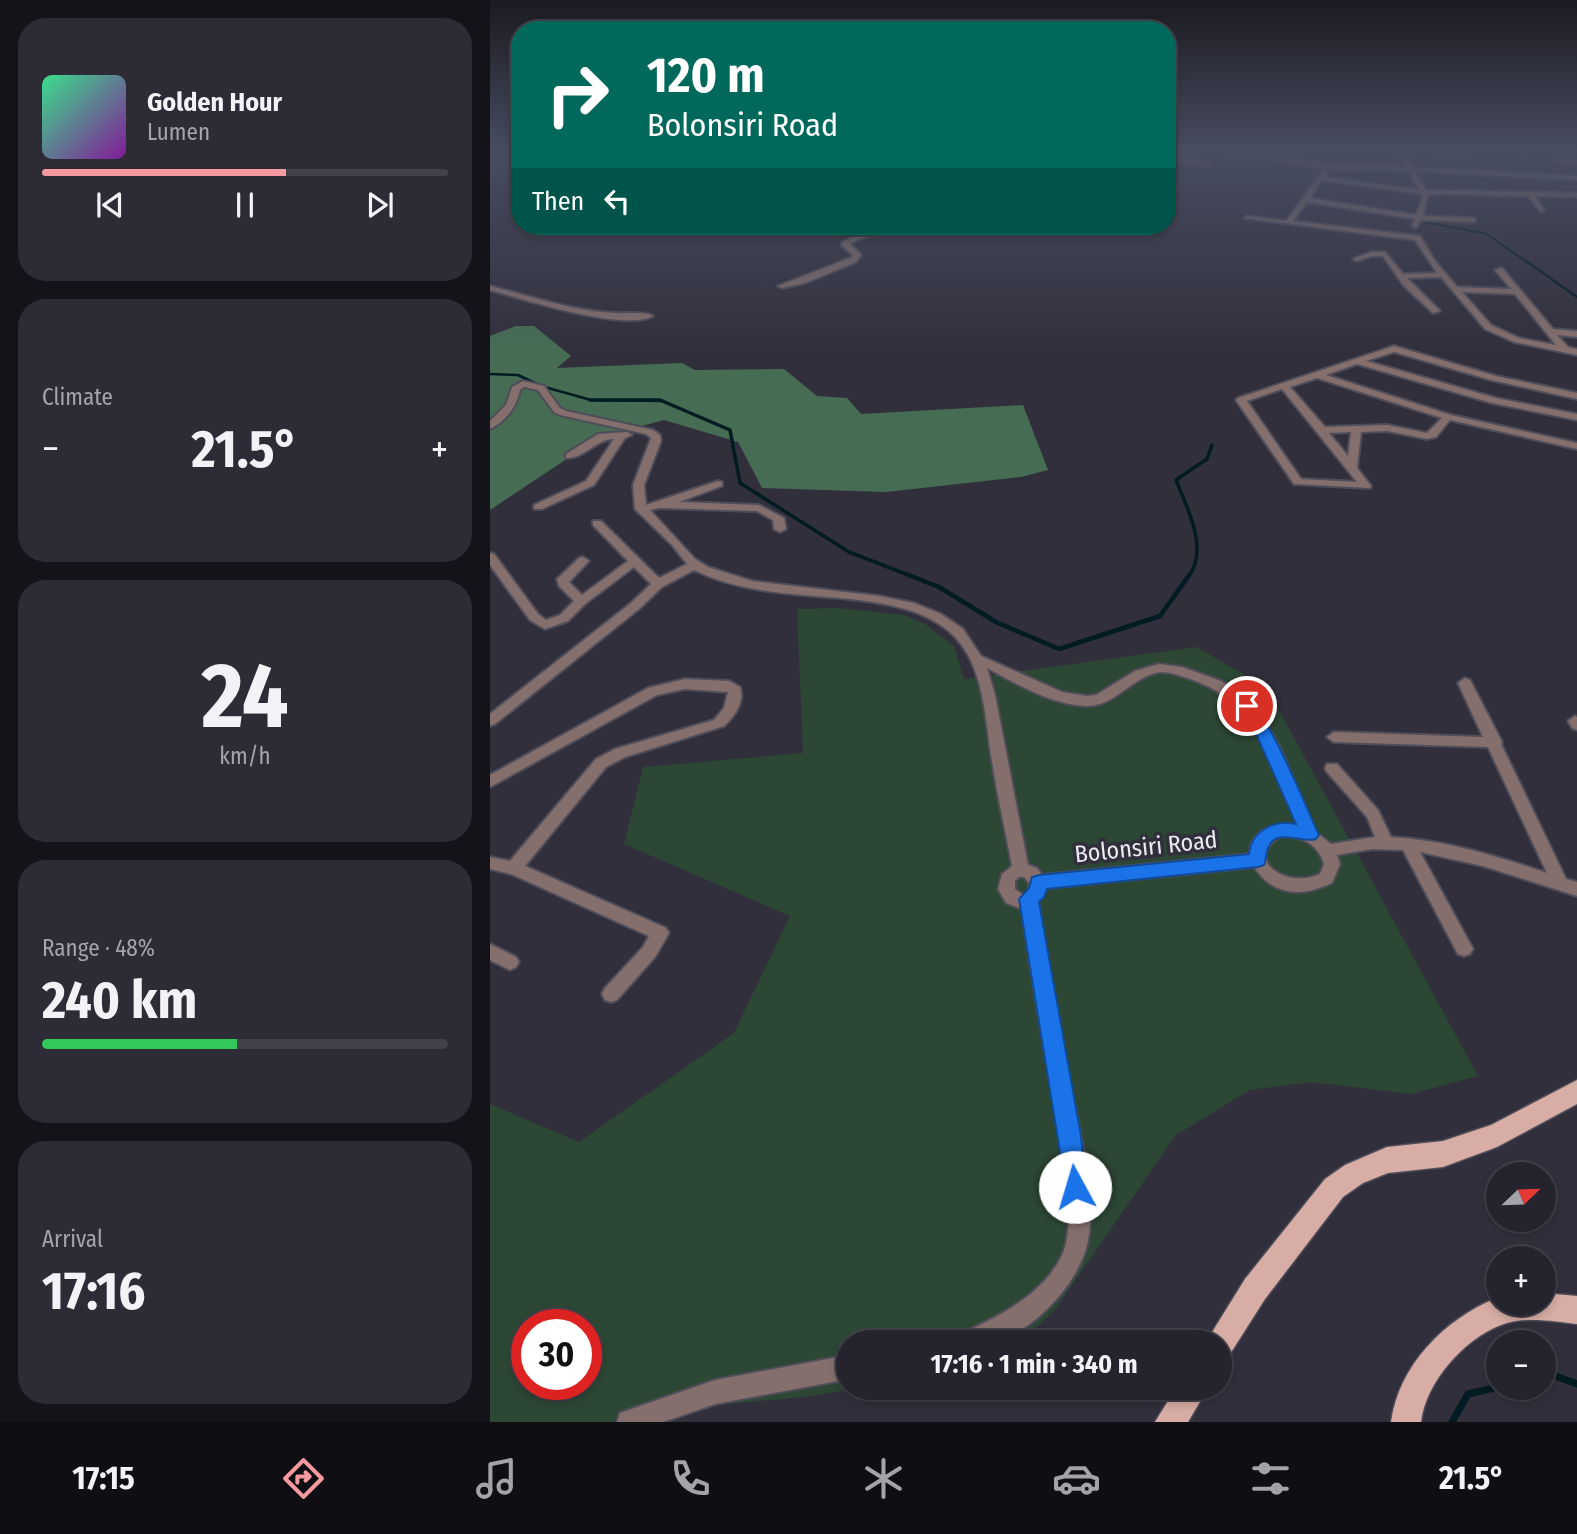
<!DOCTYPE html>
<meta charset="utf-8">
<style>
:root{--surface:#25232d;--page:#2d2b35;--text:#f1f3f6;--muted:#a3a4aa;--line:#424049;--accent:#f49aa0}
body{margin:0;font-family:"Fira Sans Condensed",sans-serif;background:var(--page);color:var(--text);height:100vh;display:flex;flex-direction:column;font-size:26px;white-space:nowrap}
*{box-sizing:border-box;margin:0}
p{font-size:23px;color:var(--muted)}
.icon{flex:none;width:38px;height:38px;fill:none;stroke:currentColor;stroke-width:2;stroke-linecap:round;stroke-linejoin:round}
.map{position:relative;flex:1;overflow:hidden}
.details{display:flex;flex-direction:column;gap:18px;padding:18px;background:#141319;width:490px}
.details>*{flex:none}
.top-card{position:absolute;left:21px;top:21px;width:665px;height:214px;border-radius:28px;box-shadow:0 4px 10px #0003,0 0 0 2px var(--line);background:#00695c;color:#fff;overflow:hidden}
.needle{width:46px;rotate:67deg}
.tools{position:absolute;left:996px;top:1162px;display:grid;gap:14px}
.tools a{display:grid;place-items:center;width:70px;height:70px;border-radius:50%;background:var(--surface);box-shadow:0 4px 10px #0003,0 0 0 2px var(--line);font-size:35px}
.speed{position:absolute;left:21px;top:1309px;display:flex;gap:14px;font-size:35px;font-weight:700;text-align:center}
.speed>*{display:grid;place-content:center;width:91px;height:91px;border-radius:50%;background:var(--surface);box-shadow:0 4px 10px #0003,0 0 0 2px var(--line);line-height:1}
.speed .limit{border:10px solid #d22;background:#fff;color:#111}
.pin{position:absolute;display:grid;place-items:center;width:60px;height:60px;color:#fff;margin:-30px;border:4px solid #fff;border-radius:50%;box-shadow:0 2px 7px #0007}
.me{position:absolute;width:77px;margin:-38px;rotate:354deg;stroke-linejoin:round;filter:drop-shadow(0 0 5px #0008)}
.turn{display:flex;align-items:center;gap:24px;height:147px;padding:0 21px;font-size:32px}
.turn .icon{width:91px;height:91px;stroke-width:2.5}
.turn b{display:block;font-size:49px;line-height:60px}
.then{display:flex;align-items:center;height:66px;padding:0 21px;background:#0003;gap:14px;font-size:26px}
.big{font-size:52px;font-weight:700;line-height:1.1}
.details .widget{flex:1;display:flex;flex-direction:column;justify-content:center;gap:10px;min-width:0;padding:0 24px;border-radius:28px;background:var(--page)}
.details .dial{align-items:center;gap:0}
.dial b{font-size:91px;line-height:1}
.song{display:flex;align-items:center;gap:21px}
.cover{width:84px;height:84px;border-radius:10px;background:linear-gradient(135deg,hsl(150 70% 55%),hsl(290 70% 35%))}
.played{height:7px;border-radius:4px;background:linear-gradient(90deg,var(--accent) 60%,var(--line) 60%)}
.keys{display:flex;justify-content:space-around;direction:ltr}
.heat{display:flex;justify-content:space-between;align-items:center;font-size:38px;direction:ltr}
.charge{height:10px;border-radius:5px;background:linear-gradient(90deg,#34c759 48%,var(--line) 0)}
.trip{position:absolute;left:346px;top:1330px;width:396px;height:70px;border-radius:35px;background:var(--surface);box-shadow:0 4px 10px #0003,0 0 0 2px var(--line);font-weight:700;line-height:70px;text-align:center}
.tab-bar{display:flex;height:112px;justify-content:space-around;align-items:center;background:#0f0e12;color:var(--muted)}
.tab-bar .icon{width:49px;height:49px}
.tab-bar .active{color:var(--accent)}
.tab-bar b{font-size:32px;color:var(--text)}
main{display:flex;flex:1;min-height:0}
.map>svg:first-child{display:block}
</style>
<main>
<section class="details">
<div class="widget">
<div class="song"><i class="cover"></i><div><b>Golden Hour</b><p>Lumen</p></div></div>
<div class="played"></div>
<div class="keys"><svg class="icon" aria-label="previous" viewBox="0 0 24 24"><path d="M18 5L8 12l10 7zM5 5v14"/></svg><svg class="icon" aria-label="pause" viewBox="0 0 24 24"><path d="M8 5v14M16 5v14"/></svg><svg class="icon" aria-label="next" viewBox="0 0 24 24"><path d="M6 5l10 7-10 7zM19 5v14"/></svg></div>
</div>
<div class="widget"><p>Climate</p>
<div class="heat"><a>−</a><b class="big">21.5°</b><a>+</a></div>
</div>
<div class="widget dial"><b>24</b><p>km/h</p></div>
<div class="widget"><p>Range · 48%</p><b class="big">240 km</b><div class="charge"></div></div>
<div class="widget"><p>Arrival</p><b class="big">17:16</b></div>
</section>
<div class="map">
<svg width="1087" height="1422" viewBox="0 0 1087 1422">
<rect width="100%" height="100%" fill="#312f3c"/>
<path fill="#2d4735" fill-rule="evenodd" d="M 347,608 L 414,615 L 435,624 L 464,646 L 474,679 L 707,647 L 777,688 L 988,1076 L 921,1094 L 821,1082 L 760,1090 L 686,1135 L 564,1311 L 531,1342 L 359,1342 L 359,1388 L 368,1388 L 314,1397 L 214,1406 L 156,1422 L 0,1422 L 0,1104 L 89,1142 L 244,1033 L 300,916 L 134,844 L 153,767 L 313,753 L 307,609 ZM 37,1325 L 96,1325 L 96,1384 L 37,1384 Z"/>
<path fill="#466d53" d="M 26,326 L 44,326 L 81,356 L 67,368 L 192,363 L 205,370 L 294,369 L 327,396 L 357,398 L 371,414 L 533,405 L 558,470 L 531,477 L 396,492 L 272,488 L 248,442 L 174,420 L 110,437 L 0,510 L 0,336 Z"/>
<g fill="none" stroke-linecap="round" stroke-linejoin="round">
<path stroke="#001b21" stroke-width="2" d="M 935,222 L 997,234 L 1038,263"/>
<g stroke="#001b21" stroke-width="2.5">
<path d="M 1036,261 L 1087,297"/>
<path d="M 0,374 L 28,375 L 51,386 L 101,400 L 173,401"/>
</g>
<g stroke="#001b21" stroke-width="3.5">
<path d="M 100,400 L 170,400 L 240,430 L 250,483 L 359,552 L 421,576"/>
<path d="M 699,576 C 719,548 697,508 686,480 L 717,459 L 722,445"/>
</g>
<path stroke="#001b21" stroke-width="4.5" d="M 416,574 L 449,587 L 506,622 L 569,649 L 670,616 L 700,574"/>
<g stroke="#001b21" stroke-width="7">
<path d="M 1054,1375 L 1060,1374 L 1087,1384"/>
<path d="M 962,1422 L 978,1394 L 1008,1387"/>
</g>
<defs>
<g id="minor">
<path d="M 736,152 L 752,152 L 838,165 L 917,167 L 908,152 L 914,152 L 923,167 L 1087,176 L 1087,180 L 925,171 L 936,190 L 1087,193 L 1087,197 L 1045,196 L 1054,210 L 1051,212 L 1038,196 L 938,194 L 933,216 L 983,218 L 986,220 L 983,222 L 931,220 L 926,228 L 922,226 L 925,219 L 817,202 L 803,221 L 930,236 L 945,261 L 967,287 L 1021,289 L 1005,270 L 1012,268 L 1063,329 L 1087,331 L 1087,337 L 1067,335 L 1078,347 L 1087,349 L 1087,355 L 1024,342 L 995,329 L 951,277 L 917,278 L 950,311 L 943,313 L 914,286 L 893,256 L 882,256 L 867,261 L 863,259 L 881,252 L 895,252 L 913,274 L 947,273 L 925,240 L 754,218 L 757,216 L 796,221 L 833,171 L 838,172 L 835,177 L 929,190 L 919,171 L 838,169 ZM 832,180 L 932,194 L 933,196 L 926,215 L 820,198 ZM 972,292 L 1025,294 L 1066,345 L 1029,338 L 1001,325 Z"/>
<path d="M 944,152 L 973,152 L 974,153 L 971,155 Z"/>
<path d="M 677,156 L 718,162 L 721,164 L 718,166 L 677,160 Z"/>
<path d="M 1067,159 L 1087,160 L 1087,164 L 1065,162 Z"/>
<path d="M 400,226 L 420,226 C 401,235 378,232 360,244 L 371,255 L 366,262 L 315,283 L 292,288 L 288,286 L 360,258 L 363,255 L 352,246 L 352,242 L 374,232 Z"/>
<path d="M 0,286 C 41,296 82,311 125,313 C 137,314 154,311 163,316 C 135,332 33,299 0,290 Z"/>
<path d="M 904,346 L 1006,376 L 1087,393 L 1087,399 L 1001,380 L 904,352 L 876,361 L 1006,398 L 1087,414 L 1087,420 L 1002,403 L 867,364 L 836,375 L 961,415 L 1087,443 L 1087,449 L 960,420 L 946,437 L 937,439 L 897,431 L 871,432 L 867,468 L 881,486 L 880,488 L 804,484 L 746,400 L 748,398 ZM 827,378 L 952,418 L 937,433 L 897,425 L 835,427 L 800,387 ZM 792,389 L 867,482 L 811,479 L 757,401 ZM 861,432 L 858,456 L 839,433 Z"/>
<path d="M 33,381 L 54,386 L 70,408 L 76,411 L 163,430 L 170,435 L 171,441 L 154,485 L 156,505 L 228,481 L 232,482 L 232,486 L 189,502 L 269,505 L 294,518 L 296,529 L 290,532 L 284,529 L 283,520 L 267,511 L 170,508 L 160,510 L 205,559 L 218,567 L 262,581 L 389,596 L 424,603 L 451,614 L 473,629 L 491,656 L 572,692 L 597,696 L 606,695 L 645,671 L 669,664 L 692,667 L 731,681 L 755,697 L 770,712 L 790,748 L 826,832 L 841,844 L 885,837 L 877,817 L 837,772 L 835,768 L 837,764 L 847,764 L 888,810 L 901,837 C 955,840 1006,856 1057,873 L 998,747 L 844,742 L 837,737 L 844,732 L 993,737 L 968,683 L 975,678 L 980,680 L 1012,742 L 1011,744 L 1076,879 L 1087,882 L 1087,896 L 993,866 L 930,852 L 983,949 L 980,954 L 974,956 L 968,954 L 913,850 L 882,849 L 847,855 L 850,864 L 842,883 C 812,897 784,897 764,867 L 556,888 L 548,903 C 556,956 565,1009 575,1061 C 585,1110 607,1193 598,1241 C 590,1281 548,1327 509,1341 C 497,1345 479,1342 467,1342 L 470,1334 C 507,1318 556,1293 573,1253 C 591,1209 561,1091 553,1041 C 545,997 538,953 532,909 L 516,903 L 508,889 L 512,874 L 522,866 C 516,833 508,800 503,767 C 495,725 496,668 464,636 C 435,607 388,602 350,598 C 302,594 248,592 204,570 L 172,587 L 149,609 L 5,724 L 0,726 L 0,714 L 141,603 L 161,584 L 144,567 L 95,604 L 78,621 L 55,629 L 40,620 L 0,565 L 0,553 L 4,554 L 48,614 L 56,620 L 70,615 L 84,601 L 69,586 L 67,579 L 89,558 L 93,557 L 99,561 L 79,582 L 92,595 L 138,561 L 103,525 L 103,521 L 111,521 L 169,578 L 197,564 L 182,545 L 145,509 L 143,485 L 161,438 L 156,434 L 70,415 L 64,412 L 48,390 L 34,387 L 30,390 C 27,407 15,422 0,429 L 0,421 L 16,405 L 22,387 ZM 497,668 C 527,684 561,705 596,706 C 624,706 638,682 662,674 C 676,669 690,676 703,680 C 771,704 783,766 808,826 C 788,822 759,829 760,854 L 552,875 L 547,868 L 538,865 L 505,695 ZM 791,836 C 812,836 828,844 834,864 L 830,874 C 795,890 752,858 791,836 ZM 529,877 L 534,877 L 539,883 L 539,891 L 533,895 L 525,889 L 525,881 Z"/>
<path d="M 137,432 L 142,435 L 135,438 L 104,485 L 52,509 L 44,509 L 44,505 L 96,481 L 124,439 C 106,439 94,459 76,458 L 76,454 L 108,434 Z"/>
<path d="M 195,679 L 239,681 L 250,687 C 255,702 245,716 234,726 L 135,757 L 116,767 L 35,866 L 176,928 L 179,933 L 165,957 L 127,1000 L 121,1002 L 115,1000 L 112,994 L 115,988 L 153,947 L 159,936 L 21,874 L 0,869 L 0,857 L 20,861 L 106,759 L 125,749 L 224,720 L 234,708 L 238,692 L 195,689 L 167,695 L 0,787 L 0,775 L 158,688 Z"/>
<path d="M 1085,716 L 1087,717 L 1087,730 L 1082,728 L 1078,721 Z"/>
<path d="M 0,944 L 26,957 L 29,962 L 26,967 L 20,970 L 0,960 Z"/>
<path d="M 359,1355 L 359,1379 L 225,1404 L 173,1422 L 127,1422 L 130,1413 L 225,1380 Z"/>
</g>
<g id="major">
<path d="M 1087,1080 L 1087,1104 L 1007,1147 L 953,1167 L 898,1173 L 873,1183 L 853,1197 L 775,1299 L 740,1354 L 730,1358 L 730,1342 L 716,1342 L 755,1279 L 835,1179 L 855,1165 L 897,1147 L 953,1141 L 1001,1125 Z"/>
<path d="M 1054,1293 L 1087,1296 L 1087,1324 C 1064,1321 1034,1316 1011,1325 C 973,1340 936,1382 931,1422 L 901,1422 C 909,1365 954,1320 1006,1298 L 1008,1304 L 1054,1304 Z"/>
<path d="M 686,1388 L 718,1388 L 698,1422 L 665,1422 Z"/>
</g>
</defs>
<use href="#minor" stroke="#4f4d59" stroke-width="4"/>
<use href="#major" stroke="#4f4d59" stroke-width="3"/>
<use href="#minor" fill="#846f6c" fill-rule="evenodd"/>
<use href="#major" fill="#d7ada5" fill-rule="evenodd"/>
</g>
<linearGradient id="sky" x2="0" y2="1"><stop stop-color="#1b1a21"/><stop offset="0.43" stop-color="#484d61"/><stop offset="1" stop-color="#484d61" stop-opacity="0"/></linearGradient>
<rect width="1087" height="351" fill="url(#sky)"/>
<path fill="#1a73e8" stroke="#114b97" stroke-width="2" d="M 757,701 C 776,706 818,812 829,835 L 826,839 C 812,844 786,827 778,848 C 775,854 777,859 774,865 L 768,867 L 557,889 L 554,897 L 549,902 L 591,1136 L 597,1187 L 594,1195 L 585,1198 L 577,1195 L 529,899 L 539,888 L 542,877 L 549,875 L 759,854 C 761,831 785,819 806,824 L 763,727 L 749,706 Z"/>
<g text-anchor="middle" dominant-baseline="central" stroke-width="7" stroke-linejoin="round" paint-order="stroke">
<g font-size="24" fill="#ebeaf2" stroke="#312f3c">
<text transform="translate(656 847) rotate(-6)">Bolonsiri Road</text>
</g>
</g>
</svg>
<div class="tools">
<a><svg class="needle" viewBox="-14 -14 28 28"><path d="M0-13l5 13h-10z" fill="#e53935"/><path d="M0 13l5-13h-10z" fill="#a3a4aa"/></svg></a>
<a>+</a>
<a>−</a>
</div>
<div class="speed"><div class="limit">30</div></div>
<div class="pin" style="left:757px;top:706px;background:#d93025"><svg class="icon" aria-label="arrive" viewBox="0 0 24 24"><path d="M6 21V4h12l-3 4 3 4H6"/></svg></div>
<svg class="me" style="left:585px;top:1187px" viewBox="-20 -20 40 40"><circle r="19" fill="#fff"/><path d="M0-13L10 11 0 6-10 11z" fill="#1a73e8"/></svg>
<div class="trip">17:16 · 1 min · 340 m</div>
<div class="top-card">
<div class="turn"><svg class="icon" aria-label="right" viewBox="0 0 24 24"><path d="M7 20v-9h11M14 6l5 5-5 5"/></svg><div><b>120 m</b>Bolonsiri Road</div></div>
<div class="then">Then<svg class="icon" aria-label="left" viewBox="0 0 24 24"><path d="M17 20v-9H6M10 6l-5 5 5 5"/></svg></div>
</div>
</div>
</main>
<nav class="tab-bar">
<b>17:15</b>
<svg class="icon active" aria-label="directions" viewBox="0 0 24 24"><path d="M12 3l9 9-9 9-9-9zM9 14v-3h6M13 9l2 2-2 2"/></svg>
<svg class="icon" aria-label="music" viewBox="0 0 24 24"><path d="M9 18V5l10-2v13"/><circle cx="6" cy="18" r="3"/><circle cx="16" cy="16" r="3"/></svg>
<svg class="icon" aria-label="phone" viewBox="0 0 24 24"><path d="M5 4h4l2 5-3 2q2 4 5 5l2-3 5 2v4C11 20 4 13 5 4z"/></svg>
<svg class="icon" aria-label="climate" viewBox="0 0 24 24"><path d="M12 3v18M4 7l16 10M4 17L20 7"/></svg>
<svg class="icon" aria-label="car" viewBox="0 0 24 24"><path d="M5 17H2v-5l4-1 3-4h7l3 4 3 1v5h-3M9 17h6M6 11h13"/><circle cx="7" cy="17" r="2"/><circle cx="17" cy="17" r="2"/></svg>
<svg class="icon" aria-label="filters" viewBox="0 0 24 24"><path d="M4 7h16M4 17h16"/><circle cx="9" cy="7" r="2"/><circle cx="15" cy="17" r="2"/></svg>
<b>21.5°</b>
</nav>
